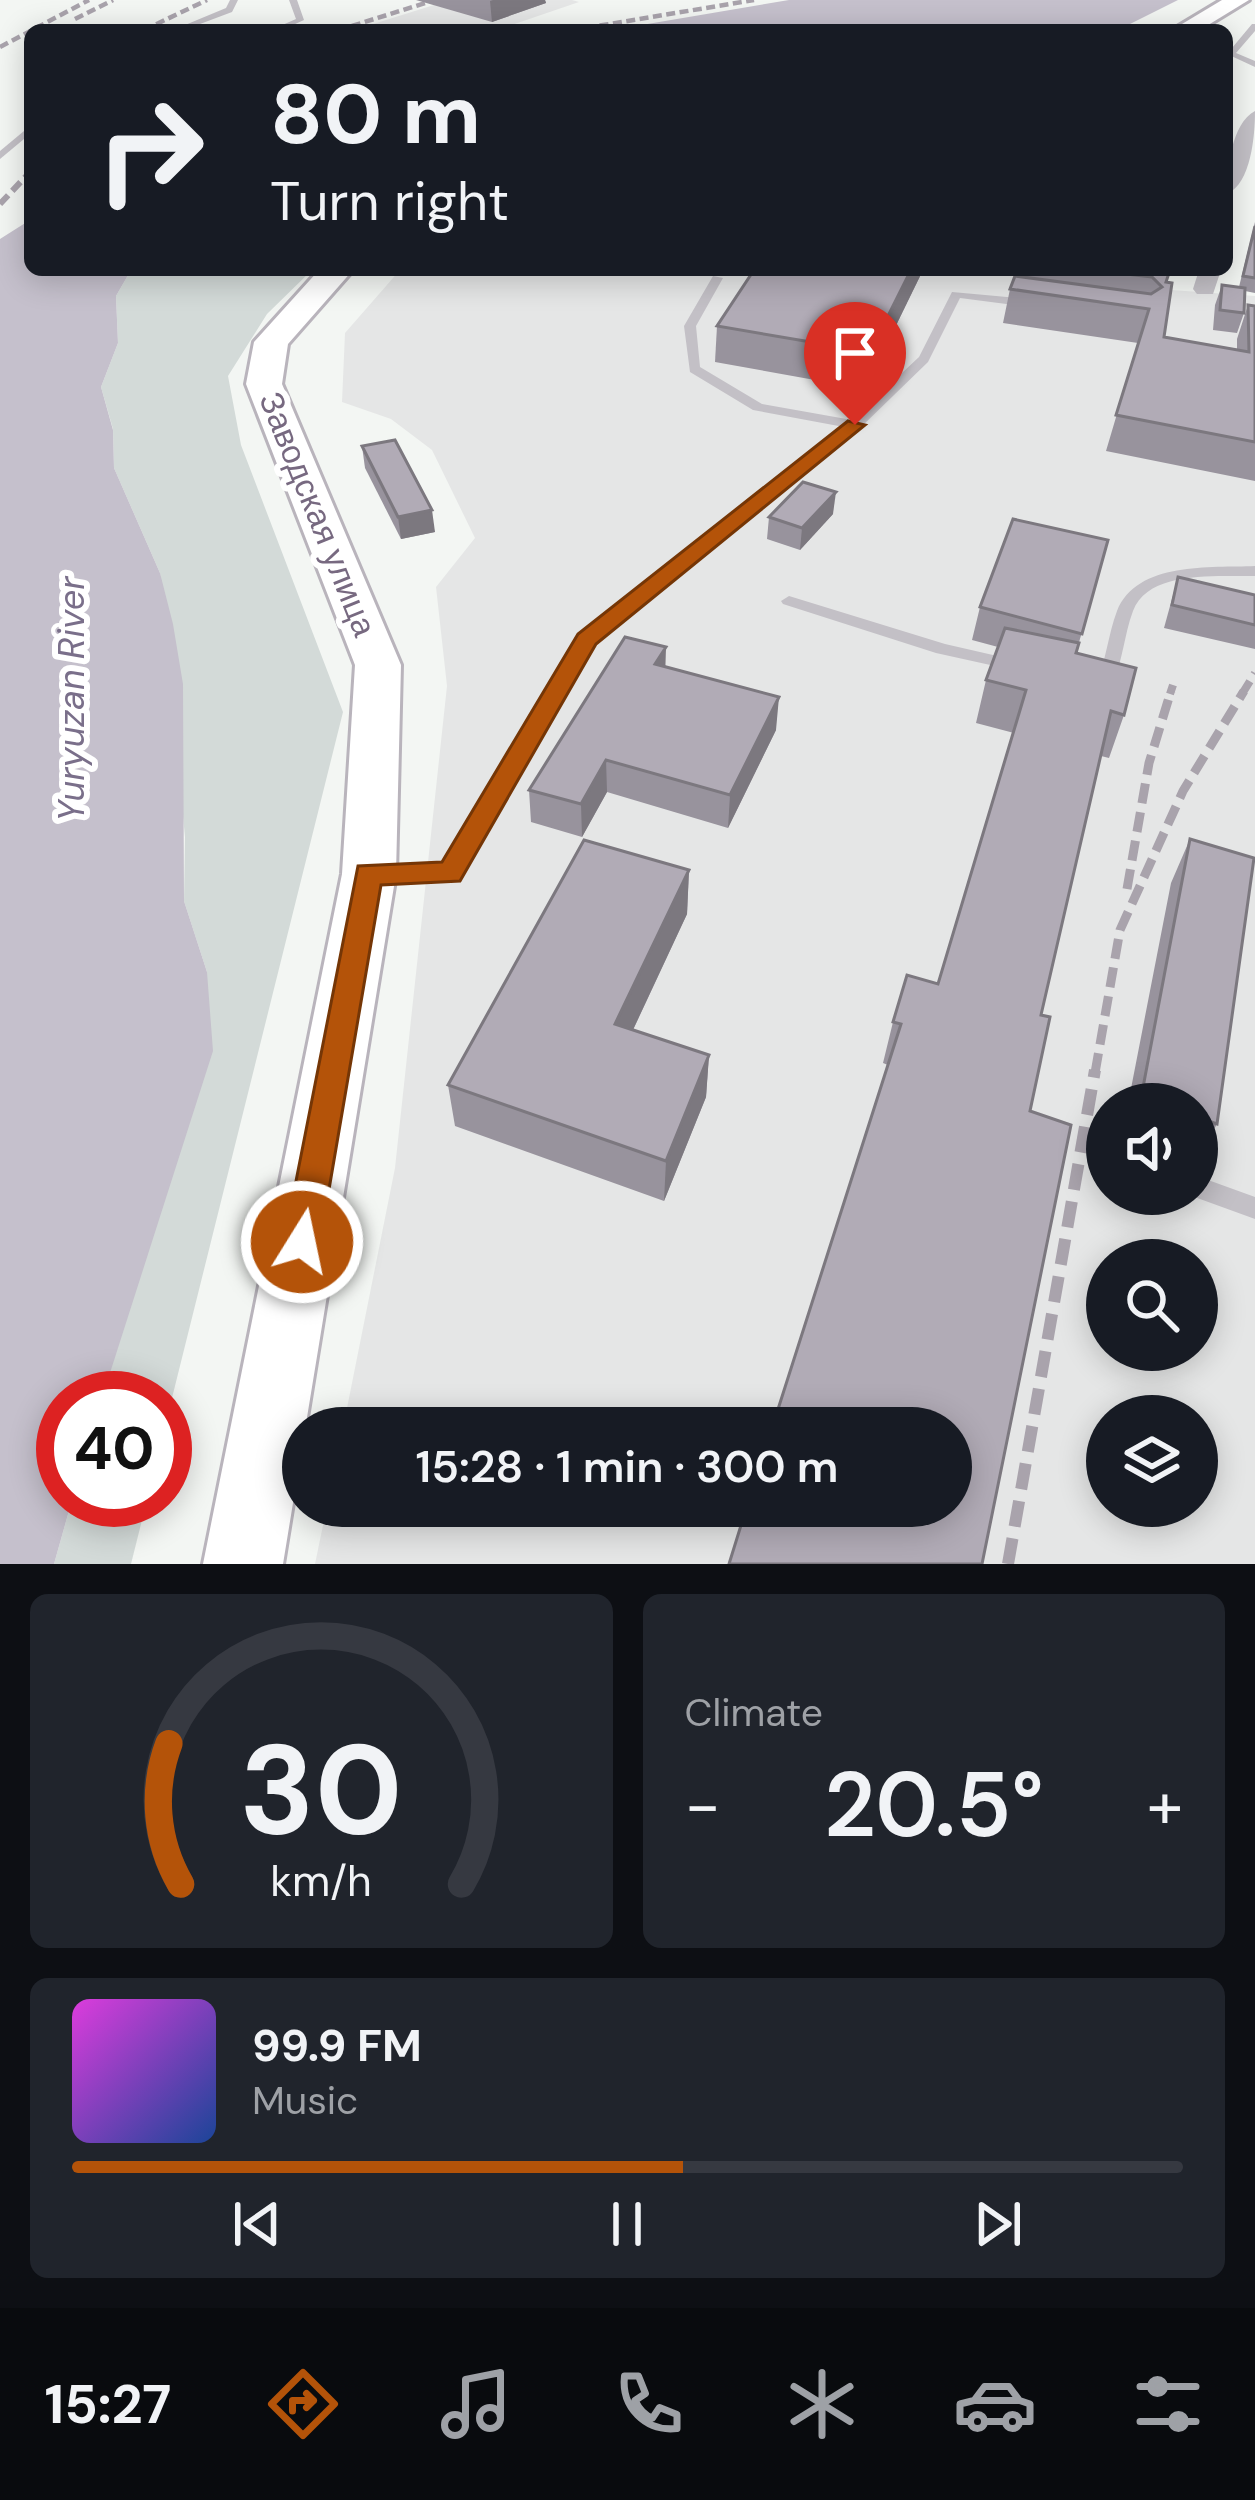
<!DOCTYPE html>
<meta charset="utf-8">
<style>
:root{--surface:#171b24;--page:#20242c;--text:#f1f3f6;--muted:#9ea1a6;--line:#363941;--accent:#b45309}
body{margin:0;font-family:"DM Sans",sans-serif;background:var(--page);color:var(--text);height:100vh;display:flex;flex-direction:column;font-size:45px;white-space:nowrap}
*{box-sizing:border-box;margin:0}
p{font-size:39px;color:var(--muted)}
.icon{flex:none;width:66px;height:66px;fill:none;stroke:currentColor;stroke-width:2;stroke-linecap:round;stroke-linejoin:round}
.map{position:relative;height:1564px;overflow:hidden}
.details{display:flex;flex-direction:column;gap:30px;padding:30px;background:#0d0f14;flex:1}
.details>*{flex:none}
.guide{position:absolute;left:24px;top:24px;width:1209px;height:252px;border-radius:18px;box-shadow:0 6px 30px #0003;background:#171b24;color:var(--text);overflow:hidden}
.buttons{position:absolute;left:1086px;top:1083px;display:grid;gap:24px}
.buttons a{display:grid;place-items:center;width:132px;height:132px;border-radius:50%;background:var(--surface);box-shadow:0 6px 30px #0003;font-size:60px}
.speed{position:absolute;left:36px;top:1371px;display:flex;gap:24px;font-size:60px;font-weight:700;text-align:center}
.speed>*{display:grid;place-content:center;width:156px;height:156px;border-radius:50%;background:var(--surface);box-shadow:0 6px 30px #0003;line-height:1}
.speed .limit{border:18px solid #d22;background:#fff;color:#111}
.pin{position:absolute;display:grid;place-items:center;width:102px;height:102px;color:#fff;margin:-123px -51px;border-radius:50% 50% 50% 0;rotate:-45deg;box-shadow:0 0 12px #0007}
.pin .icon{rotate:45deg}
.me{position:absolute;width:132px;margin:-66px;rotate:10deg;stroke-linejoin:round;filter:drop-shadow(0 0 9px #0008)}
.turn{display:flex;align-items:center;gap:42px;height:252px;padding:0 48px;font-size:54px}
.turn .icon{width:156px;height:156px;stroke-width:2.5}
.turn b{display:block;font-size:84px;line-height:102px}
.big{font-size:90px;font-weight:600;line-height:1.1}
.details .widget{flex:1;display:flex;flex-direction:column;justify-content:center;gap:18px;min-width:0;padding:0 42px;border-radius:18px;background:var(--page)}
.details .dial{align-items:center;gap:0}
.dial svg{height:312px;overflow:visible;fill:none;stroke:var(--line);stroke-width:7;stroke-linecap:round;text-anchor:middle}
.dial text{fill:var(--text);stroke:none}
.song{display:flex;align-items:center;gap:36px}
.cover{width:144px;height:144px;border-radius:18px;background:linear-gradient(135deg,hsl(300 70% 55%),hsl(220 70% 35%))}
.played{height:12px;border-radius:6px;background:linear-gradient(90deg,var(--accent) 55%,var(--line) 55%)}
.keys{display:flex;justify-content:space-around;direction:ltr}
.heat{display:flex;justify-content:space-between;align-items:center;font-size:66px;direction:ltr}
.details .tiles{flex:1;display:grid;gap:30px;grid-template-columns:1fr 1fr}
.widget:last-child{grid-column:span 2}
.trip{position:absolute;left:282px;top:1407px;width:690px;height:120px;border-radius:60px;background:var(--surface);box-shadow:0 6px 30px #0003;font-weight:600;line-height:120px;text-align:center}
.tabs{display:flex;height:192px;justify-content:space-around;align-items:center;background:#090b0e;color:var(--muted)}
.tabs .icon{width:84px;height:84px}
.tabs .selected{color:var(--accent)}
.tabs b{font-size:54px;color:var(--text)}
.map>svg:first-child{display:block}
</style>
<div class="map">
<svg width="1255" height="1564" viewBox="0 0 1255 1564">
<rect width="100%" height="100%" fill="#f3f6f3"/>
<g fill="#e5e6e6" fill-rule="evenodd">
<path d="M 450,0 L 572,0 L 579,2 L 497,30 L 354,30 Z"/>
<path d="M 400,270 L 1047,270 L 1171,290 L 1255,296 L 1255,1564 L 315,1564 L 327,1506 L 951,1506 L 951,1428 L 343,1428 L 395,1168 L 447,686 L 436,587 L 475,538 L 432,450 L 391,419 L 342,402 L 345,333 ZM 1107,1104 L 1197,1104 L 1197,1194 L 1107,1194 ZM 1107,1260 L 1197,1260 L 1197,1350 L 1107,1350 ZM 1107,1416 L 1197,1416 L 1197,1506 L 1107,1506 Z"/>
</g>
<g fill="#d3dad8">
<path d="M 131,270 L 312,270 L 267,314 L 228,376 L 241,445 L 343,712 L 165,1426 L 165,1398 L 102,1398 L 207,972 L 184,901 L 185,837 L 160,573 L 114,468 L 113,429 L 101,387 L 118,343 L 116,296 Z"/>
<path d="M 72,1500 L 147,1500 L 131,1564 L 54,1564 Z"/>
</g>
<g fill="#c5c0cc">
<path d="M 789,0 L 1178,0 L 1118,30 L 612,30 Z"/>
<path d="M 30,220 L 30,270 L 131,270 L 116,296 L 118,343 L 101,387 L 113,430 L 114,468 L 160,573 L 173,624 L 183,684 L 184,901 L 207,972 L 213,1051 L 102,1398 L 63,1398 L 63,1500 L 72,1500 L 54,1564 L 0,1564 L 0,239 Z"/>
</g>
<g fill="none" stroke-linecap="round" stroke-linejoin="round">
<defs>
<g id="secondary">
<path d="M 1222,0 L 1249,0 L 1200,30 L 1172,30 Z"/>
<path d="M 319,270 L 353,270 L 288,344 L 282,384 L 401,665 L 396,874 L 283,1564 L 203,1564 L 342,874 L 355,665 L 246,384 L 254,342 Z"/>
</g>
</defs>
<use href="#secondary" stroke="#b9b4bc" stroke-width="6"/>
<g fill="#c3c0c6" fill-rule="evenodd">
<path d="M 230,0 L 238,0 L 232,12 L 184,30 L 173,30 L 226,8 Z"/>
<path d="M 289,0 L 297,0 L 304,20 L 282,30 L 271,30 L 296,19 Z"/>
<path d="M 1252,24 L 1255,24 L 1255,31 L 1236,53 L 1255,61 L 1255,67 L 1227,54 Z"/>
<path d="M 30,126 L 30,134 L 0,159 L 0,151 Z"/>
<path d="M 713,276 L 723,278 L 696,326 L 700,367 L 762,404 L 852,420 L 919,357 L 952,292 L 1029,299 L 1035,303 L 1029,307 L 960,298 L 928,362 L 860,428 L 592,642 L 457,878 L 367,879 L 364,874 L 367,869 L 374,867 L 444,866 L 580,635 L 844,427 L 753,410 L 690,372 L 684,326 Z"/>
<path d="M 1255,566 L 1255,576 C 1219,577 1149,569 1133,611 C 1124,635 1123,661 1112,685 L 1110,689 L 1098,689 L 1096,685 C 1106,661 1108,635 1117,611 C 1137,561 1211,568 1255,566 Z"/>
<path d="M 789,596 L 945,644 L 1019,661 L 1021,665 L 1013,670 L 936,653 L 783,604 L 781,601 Z"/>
<path d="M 1197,1176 L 1255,1197 L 1255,1219 L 1189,1195 L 1197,1194 Z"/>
</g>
<g fill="#c3c0c6" fill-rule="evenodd">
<path d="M 1255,111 C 1255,136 1251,183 1227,194 C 1227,169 1231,124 1255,111 Z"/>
<path d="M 1199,270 L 1221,270 L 1213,294 L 1197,294 L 1193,289 Z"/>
</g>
<use href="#secondary" fill="#fff" fill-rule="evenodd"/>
<g stroke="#a9a3ac" stroke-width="4.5" stroke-dasharray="9 4.5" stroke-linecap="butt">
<path d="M 75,19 L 113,0"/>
<path d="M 144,30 L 207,0"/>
<path d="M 339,30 L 435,0"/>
<path d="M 573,30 L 754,0"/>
<path d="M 0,47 L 89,0"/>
<path d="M 27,176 L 30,172"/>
</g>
<path stroke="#a9a3ac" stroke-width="6" stroke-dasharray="12 6" stroke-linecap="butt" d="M 0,204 L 29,173"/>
<g stroke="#a9a3ac" stroke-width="8" stroke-dasharray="15 8" stroke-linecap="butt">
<path d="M 1170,694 L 1173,685"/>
<path d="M 1242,694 L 1255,673"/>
</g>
<g stroke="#a9a3ac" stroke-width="9" stroke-dasharray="20 9" stroke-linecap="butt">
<path d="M 1127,889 L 1149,763 L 1171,691"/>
<path d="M 1095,1073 L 1120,930 L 1183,791 L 1244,691"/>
</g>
<path stroke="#a9a3ac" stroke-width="12" stroke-dasharray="26 12" stroke-linecap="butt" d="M 1008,1564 L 1095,1070"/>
</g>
<g fill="#98939d">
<path d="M 416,0 L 545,0 L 546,3 L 492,22 Z"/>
<path d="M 1255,222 L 1255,293 L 1245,291 L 1244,313 L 1237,333 L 1213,330 L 1215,305 L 1222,285 L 1239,287 Z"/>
<path d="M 923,270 L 865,389 L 715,362 L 717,326 Z"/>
<path d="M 1019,270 L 1170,270 L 1167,282 L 1164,337 L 1237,349 L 1237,339 L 1248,305 L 1255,306 L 1255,481 L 1106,451 L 1138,343 L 1003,323 L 1010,289 L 1018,276 Z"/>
<path d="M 362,446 L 435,532 L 401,539 L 365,468 Z"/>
<path d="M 833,514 L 800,550 L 767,539 L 769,517 Z"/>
<path d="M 1108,540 L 1076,653 L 1124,715 L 1109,758 L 1101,756 L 888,1065 L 883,1063 L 893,1022 L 938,984 L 1014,733 L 976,723 L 986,680 L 998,647 L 972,640 L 980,607 Z"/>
<path d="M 1178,577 L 1255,595 L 1255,649 L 1164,628 Z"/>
<path d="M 665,667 L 776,730 L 728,828 L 607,792 L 582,837 L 531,822 L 529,790 Z"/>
<path d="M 1190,839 L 1217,1124 L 1197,1158 L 1197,1104 L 1128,1104 L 1171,883 Z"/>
<path d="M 689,870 L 687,914 L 633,1030 L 709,1055 L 706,1097 L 664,1201 L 455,1126 L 448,1085 Z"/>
</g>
<g fill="#7c787f">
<path d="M 493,0 L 545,0 L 546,3 L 492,22 L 490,1 Z"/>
<path d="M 911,270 L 923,270 L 865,389 L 870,352 Z"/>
<path d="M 836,492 L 833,514 L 800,550 L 802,528 Z"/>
<path d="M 432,510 L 435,532 L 401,539 L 398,517 Z"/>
<path d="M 666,647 L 665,679 L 655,664 Z"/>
<path d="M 779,697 L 776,730 L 728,828 L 730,795 Z"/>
<path d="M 606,760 L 607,792 L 582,837 L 581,804 Z"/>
<path d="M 689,870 L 687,914 L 616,1066 L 615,1024 Z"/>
<path d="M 709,1055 L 706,1097 L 664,1201 L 666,1161 Z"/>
</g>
<g fill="#b1abb6" stroke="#7c787f" stroke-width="3">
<path d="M 1255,226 L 1255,278 L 1243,276 Z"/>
<path d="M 754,270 L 911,270 L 870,352 L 717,326 Z"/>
<path d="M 1092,270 L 1170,270 L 1166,282 L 1172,283 L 1164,337 L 1249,352 L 1248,305 L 1255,306 L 1255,442 L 1116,415 L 1149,309 L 1010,289 L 1015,276 L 1151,294 L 1162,287 L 1152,277 Z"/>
<path d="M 1222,285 L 1245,288 L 1244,313 L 1220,310 Z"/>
<path d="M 395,440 L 432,510 L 398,517 L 362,446 Z"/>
<path d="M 803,482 L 836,492 L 802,528 L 769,517 Z"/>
<path d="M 1013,519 L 1108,540 L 1082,634 L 980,607 Z"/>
<path d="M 1178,577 L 1255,595 L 1255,625 L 1172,605 Z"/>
<path d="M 1005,628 L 1079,643 L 1076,653 L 1136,668 L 1124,715 L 1111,711 L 1041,1015 L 1050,1017 L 1030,1111 L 1071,1125 L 982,1564 L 729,1564 L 747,1506 L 951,1506 L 951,1428 L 772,1428 L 901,1024 L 893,1022 L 907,975 L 938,984 L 1026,690 L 986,680 Z"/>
<path d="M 625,637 L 666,647 L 655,664 L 779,697 L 730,795 L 606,760 L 581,804 L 529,790 Z"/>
<path d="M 1190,839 L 1254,858 L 1217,1124 L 1197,1117 L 1197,1104 L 1158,1104 L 1141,1098 Z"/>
<path d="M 584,840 L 689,870 L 615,1024 L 709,1055 L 666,1161 L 448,1085 Z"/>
</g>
<path fill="#b45309" stroke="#753606" stroke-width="3" d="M 848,421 L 865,425 L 596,644 L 460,881 L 381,885 L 320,1242 L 315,1254 L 302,1259 L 289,1254 L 284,1242 L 358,866 L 442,862 L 578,634 Z"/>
<g text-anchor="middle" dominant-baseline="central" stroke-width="12" stroke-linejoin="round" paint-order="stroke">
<g font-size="33" fill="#776980" stroke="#fff">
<text transform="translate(318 514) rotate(68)">Заводская улица</text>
</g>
<g font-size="36" font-style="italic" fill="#7a6f8a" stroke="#fff">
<text transform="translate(71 699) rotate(-90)">Yuryuzan River</text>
</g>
</g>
</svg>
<div class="buttons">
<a><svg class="icon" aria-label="sound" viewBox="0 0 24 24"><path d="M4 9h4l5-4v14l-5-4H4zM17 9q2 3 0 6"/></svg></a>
<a><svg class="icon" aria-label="search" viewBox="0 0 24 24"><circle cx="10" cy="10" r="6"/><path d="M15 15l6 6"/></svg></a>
<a><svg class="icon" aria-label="layers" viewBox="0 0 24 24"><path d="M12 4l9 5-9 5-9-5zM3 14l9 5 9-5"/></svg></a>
</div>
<div class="speed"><div class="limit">40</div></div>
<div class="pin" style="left:855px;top:425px;background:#d93025"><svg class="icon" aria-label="arrive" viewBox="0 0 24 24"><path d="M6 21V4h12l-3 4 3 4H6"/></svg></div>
<svg class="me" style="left:302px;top:1242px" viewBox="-20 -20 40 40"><circle r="17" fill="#b45309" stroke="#fff" stroke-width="3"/><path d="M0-11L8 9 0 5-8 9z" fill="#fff"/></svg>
<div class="trip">15:28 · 1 min · 300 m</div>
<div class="guide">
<div class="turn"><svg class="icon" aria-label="right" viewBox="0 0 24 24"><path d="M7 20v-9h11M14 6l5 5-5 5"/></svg><div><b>80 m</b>Turn right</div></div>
</div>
</div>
<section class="details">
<div class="tiles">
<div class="widget dial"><svg viewBox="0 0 100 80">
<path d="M14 69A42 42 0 1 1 86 69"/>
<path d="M14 69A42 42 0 0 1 11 33" stroke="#b45309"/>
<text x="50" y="56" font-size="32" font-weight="700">30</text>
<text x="50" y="72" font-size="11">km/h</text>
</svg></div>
<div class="widget"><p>Climate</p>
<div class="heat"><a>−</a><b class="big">20.5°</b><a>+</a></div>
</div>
<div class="widget">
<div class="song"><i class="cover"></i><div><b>99.9 FM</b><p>Music</p></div></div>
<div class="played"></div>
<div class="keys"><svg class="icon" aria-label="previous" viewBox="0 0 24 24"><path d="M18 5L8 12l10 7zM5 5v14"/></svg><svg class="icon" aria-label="pause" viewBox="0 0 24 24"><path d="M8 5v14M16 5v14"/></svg><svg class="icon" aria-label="next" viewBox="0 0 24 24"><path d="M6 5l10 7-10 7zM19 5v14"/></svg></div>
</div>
</div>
</section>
<nav class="tabs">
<b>15:27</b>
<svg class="icon selected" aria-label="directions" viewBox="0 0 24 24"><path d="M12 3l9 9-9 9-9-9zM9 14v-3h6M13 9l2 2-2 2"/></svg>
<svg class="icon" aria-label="music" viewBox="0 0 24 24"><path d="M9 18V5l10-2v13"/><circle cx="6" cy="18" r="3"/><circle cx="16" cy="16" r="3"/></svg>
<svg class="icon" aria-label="phone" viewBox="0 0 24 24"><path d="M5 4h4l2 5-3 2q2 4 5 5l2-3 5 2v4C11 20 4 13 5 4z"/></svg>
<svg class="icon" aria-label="climate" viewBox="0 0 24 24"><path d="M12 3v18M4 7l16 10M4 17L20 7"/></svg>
<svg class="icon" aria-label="car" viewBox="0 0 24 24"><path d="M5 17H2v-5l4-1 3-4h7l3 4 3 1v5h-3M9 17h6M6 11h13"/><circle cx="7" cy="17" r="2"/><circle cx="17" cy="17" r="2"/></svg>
<svg class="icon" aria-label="filters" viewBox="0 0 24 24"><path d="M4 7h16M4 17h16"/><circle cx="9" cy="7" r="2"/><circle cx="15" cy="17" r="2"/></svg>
</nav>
